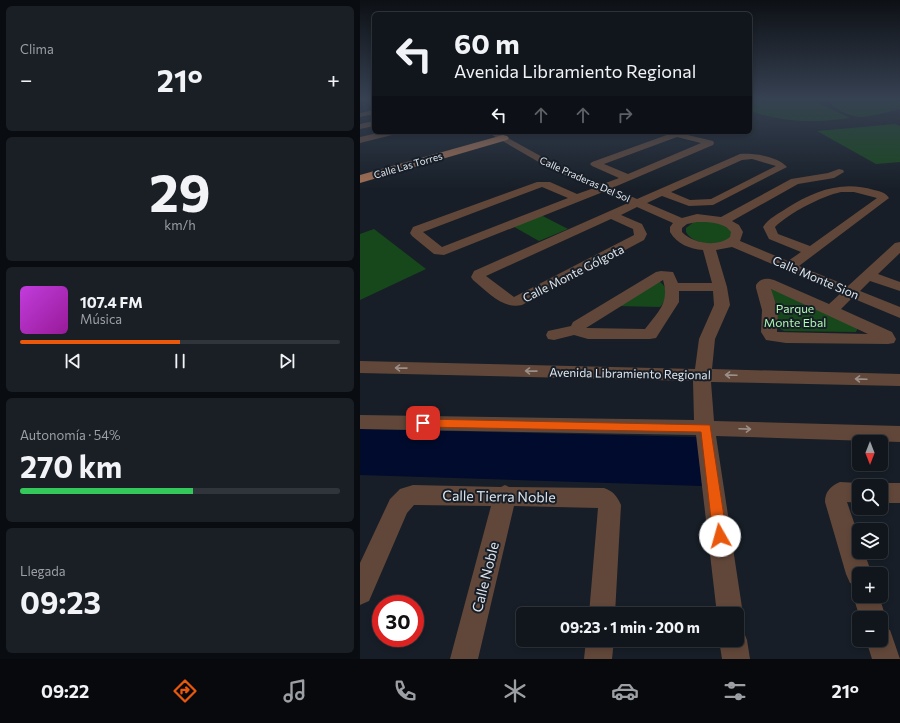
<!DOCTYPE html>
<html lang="es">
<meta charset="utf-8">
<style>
:root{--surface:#11161d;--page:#1a1f26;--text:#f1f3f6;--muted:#9c9fa4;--line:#30353b;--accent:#ea580c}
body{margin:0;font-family:Commissioner,sans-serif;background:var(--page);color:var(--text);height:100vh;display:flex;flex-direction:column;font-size:15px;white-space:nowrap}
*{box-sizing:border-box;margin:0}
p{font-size:13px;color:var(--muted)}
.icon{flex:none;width:22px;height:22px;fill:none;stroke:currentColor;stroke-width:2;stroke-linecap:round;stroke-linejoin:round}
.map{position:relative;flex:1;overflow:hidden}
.drawer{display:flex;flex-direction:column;gap:6px;padding:6px;background:#090c10;width:360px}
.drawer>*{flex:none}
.top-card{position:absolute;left:12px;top:12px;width:380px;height:122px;border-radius:6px;box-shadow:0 2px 6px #0003,0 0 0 1px var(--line);background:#11161d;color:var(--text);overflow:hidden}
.needle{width:26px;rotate:180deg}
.tools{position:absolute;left:492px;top:435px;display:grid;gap:8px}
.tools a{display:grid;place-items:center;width:36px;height:36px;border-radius:6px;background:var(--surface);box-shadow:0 2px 6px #0003,0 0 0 1px var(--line);font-size:20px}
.speed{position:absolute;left:12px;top:595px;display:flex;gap:8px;font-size:20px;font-weight:700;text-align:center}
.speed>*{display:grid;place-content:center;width:52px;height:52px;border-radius:50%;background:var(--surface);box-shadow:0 2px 6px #0003,0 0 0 1px var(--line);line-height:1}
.speed .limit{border:6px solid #d22;background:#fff;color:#111}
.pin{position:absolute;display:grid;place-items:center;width:34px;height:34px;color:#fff;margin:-17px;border-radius:8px;box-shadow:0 2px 6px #0006}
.me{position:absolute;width:44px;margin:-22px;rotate:353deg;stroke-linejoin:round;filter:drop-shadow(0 0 3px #0008)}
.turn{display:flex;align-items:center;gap:14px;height:84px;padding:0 16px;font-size:18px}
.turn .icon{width:52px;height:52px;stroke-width:2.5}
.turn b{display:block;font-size:28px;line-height:34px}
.lanes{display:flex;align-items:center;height:38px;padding:0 16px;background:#0003;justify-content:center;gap:20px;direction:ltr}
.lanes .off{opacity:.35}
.big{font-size:30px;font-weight:700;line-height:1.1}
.drawer .card{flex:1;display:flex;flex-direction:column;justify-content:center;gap:6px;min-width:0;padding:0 14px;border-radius:6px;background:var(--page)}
.drawer .dial{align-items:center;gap:0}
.dial b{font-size:52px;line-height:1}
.song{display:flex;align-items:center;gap:12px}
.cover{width:48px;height:48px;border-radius:6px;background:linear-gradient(135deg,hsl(290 70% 55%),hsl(300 70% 35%))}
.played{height:4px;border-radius:2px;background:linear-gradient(90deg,var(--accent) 50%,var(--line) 50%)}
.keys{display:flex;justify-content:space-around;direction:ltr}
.heat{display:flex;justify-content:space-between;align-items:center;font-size:22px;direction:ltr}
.charge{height:6px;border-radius:3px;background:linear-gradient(90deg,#34c759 54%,var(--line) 0)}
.trip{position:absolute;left:156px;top:607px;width:228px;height:40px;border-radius:6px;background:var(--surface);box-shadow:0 2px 6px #0003,0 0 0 1px var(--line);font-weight:700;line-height:40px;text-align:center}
.tab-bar{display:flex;height:64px;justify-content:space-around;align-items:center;background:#07090c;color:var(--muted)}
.tab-bar .icon{width:28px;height:28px}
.tab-bar .selected{color:var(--accent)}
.tab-bar b{font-size:18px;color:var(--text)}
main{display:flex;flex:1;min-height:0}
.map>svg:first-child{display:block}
</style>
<main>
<section class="drawer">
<div class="card"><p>Clima</p>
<div class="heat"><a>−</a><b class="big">21°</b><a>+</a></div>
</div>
<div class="card dial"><b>29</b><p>km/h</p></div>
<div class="card">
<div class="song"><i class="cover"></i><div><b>107.4 FM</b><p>Música</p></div></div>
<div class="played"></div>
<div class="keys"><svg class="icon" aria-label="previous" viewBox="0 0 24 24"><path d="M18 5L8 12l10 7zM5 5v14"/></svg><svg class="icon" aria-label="pause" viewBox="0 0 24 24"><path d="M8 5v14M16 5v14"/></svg><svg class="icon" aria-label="next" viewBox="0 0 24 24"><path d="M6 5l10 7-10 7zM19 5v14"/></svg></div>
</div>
<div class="card"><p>Autonomía · 54%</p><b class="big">270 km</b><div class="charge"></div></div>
<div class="card"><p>Llegada</p><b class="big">09:23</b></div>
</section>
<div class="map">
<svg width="540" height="659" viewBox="0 0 540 659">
<rect width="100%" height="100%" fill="#171e27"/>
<g fill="#17481b">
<path d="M 422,98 L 448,98 L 490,118 C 456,123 423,123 390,111 L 390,102 Z"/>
<path d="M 469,98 L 532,98 L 540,101 L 540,109 C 530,111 508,118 499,117 C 488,116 474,109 468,100 Z"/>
<path d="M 535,124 L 540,126 L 540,162 L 516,164 L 457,131 Z"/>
<path d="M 177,213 L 208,229 L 179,241 L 149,224 Z"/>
<path d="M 356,221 L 375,233 C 372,236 367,241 363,242 C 351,246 332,243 326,232 L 326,228 L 334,222 Z"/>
<path d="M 14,229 L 66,269 L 0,300 L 0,234 Z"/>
<path d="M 299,281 C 310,290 308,297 300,307 L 258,306 Z"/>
<path d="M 416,288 L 499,325 L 496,332 L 424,331 L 413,325 L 418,307 L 410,290 Z"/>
</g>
<path fill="#000b2d" d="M 0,429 L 337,437 L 342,486 L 0,475 Z"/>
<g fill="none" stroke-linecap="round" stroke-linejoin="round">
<g fill="#614739" fill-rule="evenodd">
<path d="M 14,110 L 14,114 L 0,117 L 0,113 Z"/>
<path d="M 14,121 L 14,126 L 0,129 L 0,124 Z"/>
<path d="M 22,132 L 37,132 L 36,134 L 0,143 L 0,137 Z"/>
<path d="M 127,132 L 137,132 L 195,164 L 243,184 L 259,178 L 232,166 L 230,164 L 232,162 L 315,132 L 353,141 L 354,143 L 353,145 L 252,188 L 277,199 L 380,154 C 393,153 418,156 427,167 L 353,205 L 329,206 L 302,196 L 287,203 L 322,218 L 337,214 L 361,217 L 431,179 L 468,173 L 479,169 L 483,170 L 484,172 L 474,178 L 438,184 L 372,221 L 379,225 L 383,232 L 380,241 L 428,261 L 441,252 L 409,239 L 403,227 C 409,218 418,214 427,208 C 454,191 482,180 514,190 C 520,191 526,193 529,198 L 439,266 L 488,286 L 535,243 L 540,242 L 540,253 L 518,274 L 540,282 L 540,291 L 510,281 L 500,291 L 540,307 L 540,318 L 492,298 L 481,309 L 532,332 L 536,339 L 534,343 L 528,344 L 426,343 L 406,340 L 401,332 L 402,310 L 396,288 L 396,285 C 401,278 406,278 414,280 L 469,304 L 481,293 L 372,247 L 356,250 L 367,287 L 370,305 L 355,339 L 352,369 L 540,374 L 540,386 L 351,382 L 354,421 L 540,426 L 540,442 L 356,436 L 383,614 L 379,623 L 377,625 L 377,614 L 357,614 L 336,435 L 0,429 L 0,415 L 334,420 L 333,381 L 0,373 L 0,361 L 335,369 L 339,339 L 354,305 L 353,291 L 319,291 L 319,302 L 296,338 L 290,339 L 228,339 L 214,335 L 194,340 L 188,339 L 186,335 L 188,331 L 211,326 L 213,322 L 296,272 L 301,271 L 313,272 L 318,283 L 352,283 L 343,250 C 330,249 317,244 310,232 L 310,227 L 313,223 L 277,207 L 261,215 L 282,224 L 287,234 L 284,240 L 162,305 C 143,310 127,291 113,280 L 111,277 L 114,271 L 268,203 L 243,192 L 84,255 L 74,254 L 52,236 L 50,233 L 53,227 L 177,182 L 190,182 L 217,194 L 234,188 L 189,168 ZM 317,137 L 341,143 L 268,174 L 244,164 ZM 392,159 L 416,166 L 351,199 L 330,200 L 311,192 L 382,160 ZM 182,187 L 208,198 L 82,247 L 63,232 ZM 481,192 L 494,192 L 517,198 L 450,246 L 418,234 L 415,227 C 429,213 462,196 481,192 ZM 251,219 L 273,229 L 274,235 L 154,297 L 126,276 ZM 337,222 C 348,222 364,222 371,232 L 370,237 C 357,248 332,243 322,232 L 322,228 L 327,224 ZM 303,280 C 310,303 298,312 285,329 L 226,328 ZM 411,289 L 508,334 L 417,332 L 418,310 Z"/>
<path d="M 480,482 L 499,483 L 507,486 L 499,486 L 499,503 L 487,502 L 499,537 L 499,552 L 504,552 L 512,574 L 499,574 L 499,596 L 519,596 L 526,618 L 523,627 L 530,630 L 540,659 L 512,659 L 506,640 L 521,640 L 521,618 L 500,618 L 493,596 L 498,586 L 490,583 L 486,574 L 465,502 C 465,491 471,486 480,482 Z"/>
<path d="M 521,483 L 540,483 L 540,503 L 521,503 L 521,486 L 513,486 Z"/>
<path d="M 53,485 L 141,487 L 145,485 L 149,487 L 244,488 C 253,491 257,496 261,505 L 255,614 L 229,614 L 238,508 L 154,506 L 118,659 L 90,659 L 131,506 L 54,505 L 47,513 L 9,601 L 0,605 L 0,563 L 30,499 L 40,489 Z"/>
<path d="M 377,628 L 383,630 L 387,640 L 390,659 L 362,659 L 359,640 L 377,640 Z"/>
<path d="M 226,640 L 254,640 L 252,659 L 224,659 Z"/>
</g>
<path fill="#a47053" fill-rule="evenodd" d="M 143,135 L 147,136 L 149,138 L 147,140 L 0,183 L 0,175 Z"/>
</g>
<defs><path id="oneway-shaft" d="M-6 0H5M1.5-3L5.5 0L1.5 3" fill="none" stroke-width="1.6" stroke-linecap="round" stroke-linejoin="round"/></defs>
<g stroke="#9b8f8a">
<use href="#oneway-shaft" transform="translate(41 368) rotate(-179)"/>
<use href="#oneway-shaft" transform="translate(171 371) rotate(-179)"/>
<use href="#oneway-shaft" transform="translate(371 375) rotate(-178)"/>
<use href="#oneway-shaft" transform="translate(501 379) rotate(-178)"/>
<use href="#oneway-shaft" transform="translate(385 429) rotate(2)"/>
</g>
<linearGradient id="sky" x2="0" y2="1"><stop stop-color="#0d1015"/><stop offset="0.52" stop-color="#364152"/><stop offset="1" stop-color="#364152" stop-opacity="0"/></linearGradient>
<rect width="540" height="190" fill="url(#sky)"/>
<path fill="#ea580c" stroke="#983908" d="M 63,419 L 350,425 L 367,536 L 365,541 L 360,543 L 355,541 L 353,536 L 341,432 L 63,427 L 59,426 L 57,423 L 59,420 Z"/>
<g text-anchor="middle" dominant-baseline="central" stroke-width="4" stroke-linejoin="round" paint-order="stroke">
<g font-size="10" fill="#e1e6ec" stroke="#171e27">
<text transform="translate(48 165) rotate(-16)">Calle Las Torres</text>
<text transform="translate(225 179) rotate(24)">Calle Praderas Del Sol</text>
</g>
<g font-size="12" fill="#e1e6ec" stroke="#171e27">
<text transform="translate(213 273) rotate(-27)">Calle Monte Gólgota</text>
<text transform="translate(456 277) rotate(23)">Calle Monte Sion</text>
<text transform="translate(270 373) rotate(1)">Avenida Libramiento Regional</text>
</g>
<g font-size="12" fill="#aff9b0" stroke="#171e27">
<text x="435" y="308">Parque<tspan x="435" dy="14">Monte Ebal</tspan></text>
</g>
<g font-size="14" fill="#e1e6ec" stroke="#171e27">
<text transform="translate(139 496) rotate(1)">Calle Tierra Noble</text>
<text transform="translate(125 577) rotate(-76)">Calle Noble</text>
</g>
</g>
</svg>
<div class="tools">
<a><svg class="needle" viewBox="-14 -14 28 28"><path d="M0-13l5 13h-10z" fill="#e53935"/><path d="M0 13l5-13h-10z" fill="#9c9fa4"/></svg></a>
<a><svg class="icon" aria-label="search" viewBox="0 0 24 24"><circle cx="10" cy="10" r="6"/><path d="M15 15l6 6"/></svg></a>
<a><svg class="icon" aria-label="layers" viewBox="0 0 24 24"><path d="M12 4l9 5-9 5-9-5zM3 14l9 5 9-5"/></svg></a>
<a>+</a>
<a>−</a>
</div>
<div class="speed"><div class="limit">30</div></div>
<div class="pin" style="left:63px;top:423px;background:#d93025"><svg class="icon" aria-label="arrive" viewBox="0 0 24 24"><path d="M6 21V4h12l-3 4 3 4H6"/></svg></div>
<svg class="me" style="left:360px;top:536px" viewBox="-20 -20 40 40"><circle r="19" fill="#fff"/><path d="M0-13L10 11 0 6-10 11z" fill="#ea580c"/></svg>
<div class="trip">09:23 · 1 min · 200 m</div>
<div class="top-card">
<div class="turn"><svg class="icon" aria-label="left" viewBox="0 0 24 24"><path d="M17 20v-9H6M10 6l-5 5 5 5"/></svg><div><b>60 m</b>Avenida Libramiento Regional</div></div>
<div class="lanes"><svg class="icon" aria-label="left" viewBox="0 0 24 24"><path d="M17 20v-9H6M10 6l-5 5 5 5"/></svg><svg class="icon off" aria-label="ahead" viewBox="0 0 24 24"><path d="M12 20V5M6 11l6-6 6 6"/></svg><svg class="icon off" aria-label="ahead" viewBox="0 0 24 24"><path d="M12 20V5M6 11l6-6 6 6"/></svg><svg class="icon off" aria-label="right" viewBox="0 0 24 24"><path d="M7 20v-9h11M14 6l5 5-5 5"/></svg></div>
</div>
</div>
</main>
<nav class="tab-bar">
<b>09:22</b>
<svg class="icon selected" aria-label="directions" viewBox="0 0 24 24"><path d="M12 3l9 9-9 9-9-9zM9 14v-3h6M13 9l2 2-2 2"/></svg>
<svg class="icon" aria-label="music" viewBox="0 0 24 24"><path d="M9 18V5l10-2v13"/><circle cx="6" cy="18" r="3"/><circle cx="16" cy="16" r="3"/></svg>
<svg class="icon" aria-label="phone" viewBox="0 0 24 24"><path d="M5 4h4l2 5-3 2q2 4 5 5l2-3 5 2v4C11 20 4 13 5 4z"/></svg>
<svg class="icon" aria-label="climate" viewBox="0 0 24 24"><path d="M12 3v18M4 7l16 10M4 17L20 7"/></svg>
<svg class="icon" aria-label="car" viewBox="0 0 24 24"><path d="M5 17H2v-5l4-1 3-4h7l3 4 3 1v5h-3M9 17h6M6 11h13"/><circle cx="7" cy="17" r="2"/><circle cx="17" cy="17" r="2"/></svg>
<svg class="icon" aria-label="filters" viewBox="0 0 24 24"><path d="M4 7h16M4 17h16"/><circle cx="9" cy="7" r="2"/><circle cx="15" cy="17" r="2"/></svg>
<b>21°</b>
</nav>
